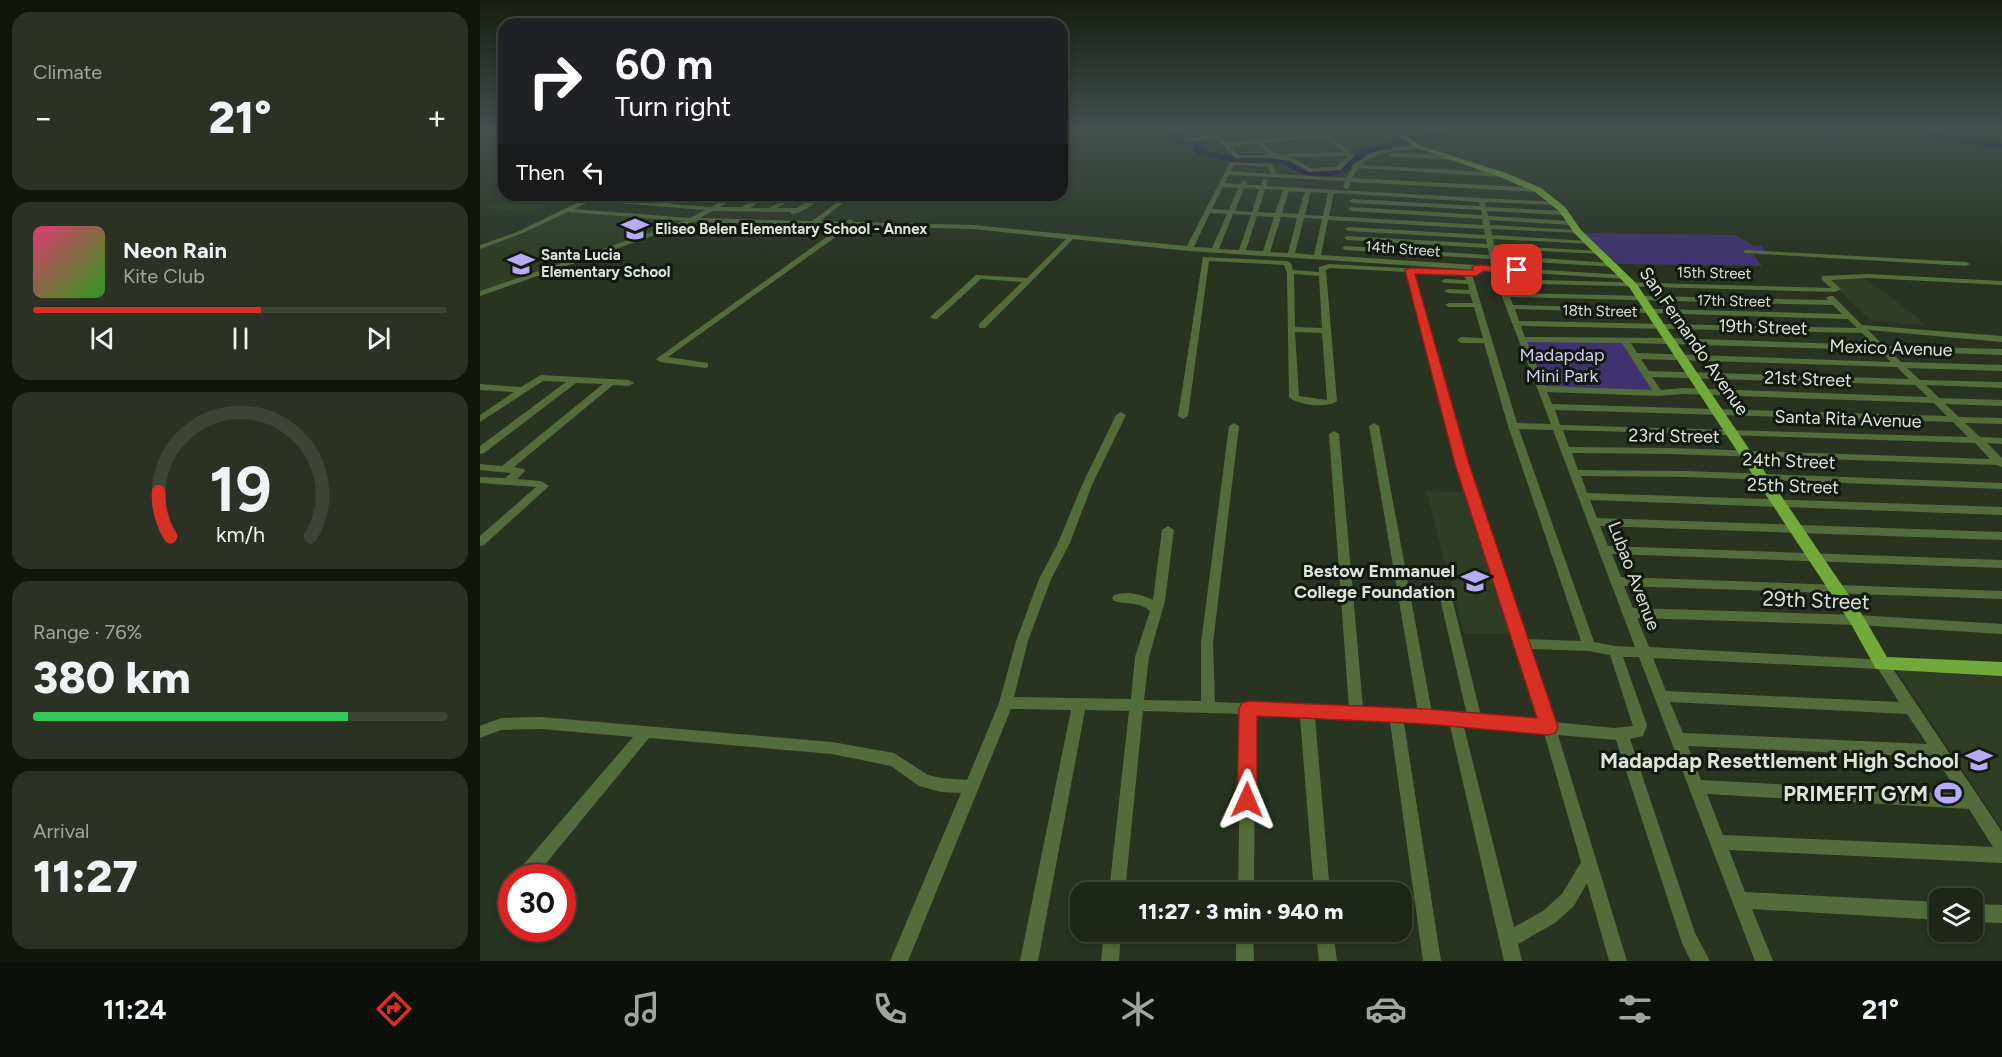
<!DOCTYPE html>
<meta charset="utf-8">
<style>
:root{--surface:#1e2618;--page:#2b3225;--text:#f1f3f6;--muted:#a1a5a2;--line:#3c4337;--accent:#d93025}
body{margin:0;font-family:Figtree,sans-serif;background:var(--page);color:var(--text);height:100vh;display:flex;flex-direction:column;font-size:22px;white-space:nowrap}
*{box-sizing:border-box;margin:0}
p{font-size:20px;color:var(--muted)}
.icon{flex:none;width:33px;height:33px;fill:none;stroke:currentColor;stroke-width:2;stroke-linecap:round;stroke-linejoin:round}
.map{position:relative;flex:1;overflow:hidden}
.details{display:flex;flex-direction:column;gap:12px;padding:12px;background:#10150d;width:480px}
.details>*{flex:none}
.guide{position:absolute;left:18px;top:18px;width:570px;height:183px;border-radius:18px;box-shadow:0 3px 9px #0003,0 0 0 2px var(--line);background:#202124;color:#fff;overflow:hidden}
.buttons{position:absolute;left:1449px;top:888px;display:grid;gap:12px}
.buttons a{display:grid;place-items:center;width:54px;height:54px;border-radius:12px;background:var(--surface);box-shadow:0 3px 9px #0003,0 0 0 2px var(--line);font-size:30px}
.speed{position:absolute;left:18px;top:864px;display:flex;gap:12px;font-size:30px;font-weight:700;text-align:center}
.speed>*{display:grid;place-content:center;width:78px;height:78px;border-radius:50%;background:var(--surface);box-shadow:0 3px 9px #0003,0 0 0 2px var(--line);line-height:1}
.speed .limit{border:9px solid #d22;background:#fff;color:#111}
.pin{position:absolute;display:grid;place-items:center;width:51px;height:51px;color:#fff;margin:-26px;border-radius:12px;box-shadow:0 3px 9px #0006}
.me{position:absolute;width:66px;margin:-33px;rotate:1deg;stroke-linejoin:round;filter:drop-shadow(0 0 4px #0008)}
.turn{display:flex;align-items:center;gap:21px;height:126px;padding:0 18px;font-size:27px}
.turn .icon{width:78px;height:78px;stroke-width:2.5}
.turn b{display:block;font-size:42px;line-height:51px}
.then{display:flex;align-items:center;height:57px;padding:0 18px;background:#0003;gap:12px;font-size:22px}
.big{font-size:45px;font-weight:800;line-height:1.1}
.details .widget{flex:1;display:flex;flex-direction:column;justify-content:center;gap:9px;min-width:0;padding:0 21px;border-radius:18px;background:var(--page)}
.details .dial{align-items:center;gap:0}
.dial svg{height:156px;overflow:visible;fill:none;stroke:var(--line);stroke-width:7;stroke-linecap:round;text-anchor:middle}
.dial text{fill:var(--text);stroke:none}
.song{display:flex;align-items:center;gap:18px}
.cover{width:72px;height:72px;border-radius:9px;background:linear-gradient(135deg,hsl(340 70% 55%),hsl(110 70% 35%))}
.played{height:6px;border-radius:3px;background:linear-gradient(90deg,var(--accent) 55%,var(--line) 55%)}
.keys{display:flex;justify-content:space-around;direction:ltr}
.heat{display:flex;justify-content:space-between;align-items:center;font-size:33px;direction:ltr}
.charge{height:9px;border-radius:4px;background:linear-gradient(90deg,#34c759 76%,var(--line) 0)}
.trip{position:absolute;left:590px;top:882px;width:342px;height:60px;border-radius:18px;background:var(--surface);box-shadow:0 3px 9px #0003,0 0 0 2px var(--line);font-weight:800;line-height:60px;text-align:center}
.dock{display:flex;height:96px;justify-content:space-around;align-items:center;background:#0c0f0a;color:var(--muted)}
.dock .icon{width:42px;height:42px}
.dock .on{color:var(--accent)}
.dock b{font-size:27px;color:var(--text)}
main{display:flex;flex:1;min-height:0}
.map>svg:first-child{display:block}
</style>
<main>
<section class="details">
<div class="widget"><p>Climate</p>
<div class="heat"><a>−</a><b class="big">21°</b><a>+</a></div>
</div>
<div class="widget">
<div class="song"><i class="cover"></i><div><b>Neon Rain</b><p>Kite Club</p></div></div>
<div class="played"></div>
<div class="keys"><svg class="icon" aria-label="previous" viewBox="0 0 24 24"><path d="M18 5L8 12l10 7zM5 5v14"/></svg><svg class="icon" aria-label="pause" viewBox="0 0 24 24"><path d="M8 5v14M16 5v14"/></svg><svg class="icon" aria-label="next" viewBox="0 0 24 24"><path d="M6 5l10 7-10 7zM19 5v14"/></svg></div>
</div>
<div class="widget dial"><svg viewBox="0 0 100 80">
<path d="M14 69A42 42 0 1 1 86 69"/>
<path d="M14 69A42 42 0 0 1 8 46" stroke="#d93025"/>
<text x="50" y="56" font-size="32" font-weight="700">19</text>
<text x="50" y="72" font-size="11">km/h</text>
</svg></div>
<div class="widget"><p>Range · 76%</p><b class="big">380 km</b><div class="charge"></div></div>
<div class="widget"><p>Arrival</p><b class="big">11:27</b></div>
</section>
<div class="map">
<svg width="1522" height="961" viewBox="0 0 1522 961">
<rect width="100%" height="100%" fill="#283320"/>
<g fill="#2f3d24">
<path d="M 909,130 L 925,141 L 866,149 L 842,131 Z"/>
<path d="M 38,195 L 51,195 L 80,198 L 50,212 L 7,208 Z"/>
<path d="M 91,211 L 209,221 L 0,292 L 0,249 L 43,234 Z"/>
<path d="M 1382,276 L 1428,310 L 1445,325 L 1392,321 L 1346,278 Z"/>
<path d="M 946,491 L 989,492 L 1038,634 L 984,633 Z"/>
<path d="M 1414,666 L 1522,672 L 1522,829 Z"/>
</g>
<g fill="#40326f">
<path d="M 1102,233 L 1255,235 L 1273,245 L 1282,246 L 1288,255 L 1273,254 L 1282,266 L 1137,264 Z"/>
<path d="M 1043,339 L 1146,342 L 1178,393 L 1061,389 Z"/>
</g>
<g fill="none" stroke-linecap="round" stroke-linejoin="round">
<g fill="#1c0047" fill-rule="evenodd">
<path d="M 692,130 L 700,130 L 698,134 L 701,139 L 724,141 L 722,150 L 756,157 L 797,156 L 831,170 L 845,171 L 860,168 L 882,149 L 966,130 L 979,130 L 888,153 L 866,172 L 845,177 L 826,175 L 796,162 L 756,163 L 716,154 L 713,149 L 715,145 L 695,143 L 690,134 Z"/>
<path d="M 1336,130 L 1369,130 C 1362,134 1343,134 1336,130 Z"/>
<path d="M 1436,130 L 1462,133 L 1466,135 L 1464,137 L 1490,137 L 1505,143 L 1522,143 L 1522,149 L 1451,138 L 1454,136 Z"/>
</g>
<g fill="#526d3b" fill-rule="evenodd">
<path d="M 729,130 L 734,130 L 738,135 L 793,130 L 811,130 L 741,137 L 747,143 L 841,134 L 836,130 L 842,130 L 875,156 L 860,170 L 829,172 L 810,161 L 792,158 L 755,158 L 736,138 L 705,141 L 702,139 L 733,135 ZM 844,137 L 864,152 L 794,154 L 783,143 ZM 777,143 L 788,155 L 758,155 L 750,146 ZM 868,156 L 856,167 L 830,168 L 814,159 L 807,157 Z"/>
<path d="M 939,145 L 941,148 C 920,151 898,150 882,165 L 1023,173 L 1026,175 L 1023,177 L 878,168 L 872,178 L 1058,188 L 1061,190 L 1058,192 L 871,182 L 869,187 L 866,189 L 863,187 L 865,181 L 749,175 L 745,183 L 760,184 L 764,180 L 767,182 L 766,185 L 781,185 L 783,180 L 785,179 L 788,181 L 786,186 L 1075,202 L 1078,204 L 1077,205 L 1005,202 L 1006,207 L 1084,211 L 1087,213 L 1084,215 L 1007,211 L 1008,216 L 1091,221 L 1094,223 L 1091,225 L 1009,220 L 1010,225 L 1098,230 L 1101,232 L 1100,233 L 1011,229 L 1012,235 L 1109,241 L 1112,243 L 1111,244 L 1013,239 L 1014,245 L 1120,251 L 1122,252 L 1122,254 L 1015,249 L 1016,255 L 1133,263 L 1136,263 L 1136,267 L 1017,260 L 1018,267 L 1145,275 L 1149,277 L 1145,279 L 1019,271 L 1023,279 L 1351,288 L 1342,280 L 1342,276 L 1388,274 L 1522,281 L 1522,285 L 1388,278 L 1351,280 L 1361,289 L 1355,292 L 1024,283 L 1028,293 L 1348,300 L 1346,298 L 1350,296 L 1353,296 L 1382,325 L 1522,336 L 1522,342 L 1388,330 L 1404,346 L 1522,349 L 1522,355 L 1410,351 L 1421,362 L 1522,365 L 1522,371 L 1427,368 L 1440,380 L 1522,382 L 1522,388 L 1446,385 L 1459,398 L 1522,400 L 1522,406 L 1465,404 L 1479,417 L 1522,418 L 1522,424 L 1485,423 L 1500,437 L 1522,438 L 1522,444 L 1507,443 L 1522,458 L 1522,467 L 1517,465 L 1191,454 L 1092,453 L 1098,470 L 1206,471 L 1522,483 L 1522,489 L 1206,477 L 1101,476 L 1107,493 L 1522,507 L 1522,515 L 1110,500 L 1117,518 L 1522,532 L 1522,540 L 1120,526 L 1128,546 L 1522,560 L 1522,568 L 1132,554 L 1141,577 L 1522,591 L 1522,599 L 1144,586 L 1153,608 L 1377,615 L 1522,624 L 1522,634 L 1377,625 L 1157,618 L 1169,647 L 1407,660 L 1522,832 L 1522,863 L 1249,850 L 1265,892 L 1460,902 L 1460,920 L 1272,909 L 1293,961 L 1275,961 L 1159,657 L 1143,657 L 1167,725 L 1163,736 L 1150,739 L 1215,933 L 1230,961 L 1211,961 L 1202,943 L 1136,740 L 1078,735 L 1147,961 L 1129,961 L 1107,883 L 1094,906 L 1075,923 L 1038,944 L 1042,961 L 1024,961 L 970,726 L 924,723 L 961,961 L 943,961 L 910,722 L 835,717 L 850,892 L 834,892 L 820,717 L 775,715 L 774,892 L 758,892 L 761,714 L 663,711 L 645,892 L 629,892 L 649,711 L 605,710 L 558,961 L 540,961 L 591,710 L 531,709 L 428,961 L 410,961 L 481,793 L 461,792 L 439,786 L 411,766 L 352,754 L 169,738 L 54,878 L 35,878 L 37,872 L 153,737 L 61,729 L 21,730 L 0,738 L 0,726 L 21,718 L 61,717 L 352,742 L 414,753 L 448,775 L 461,778 L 487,780 L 519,703 L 536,641 L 559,579 L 578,543 L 602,485 L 636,415 L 641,412 L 646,415 L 612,485 L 590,543 L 571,579 L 548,641 L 534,697 L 651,699 L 655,657 L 670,611 C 658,601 647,605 634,601 L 632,598 L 634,595 C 647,591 661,594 673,600 L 682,530 L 688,526 L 694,530 L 685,601 L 669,657 L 664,700 L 721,701 L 721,643 L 749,426 L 754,423 L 759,426 L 733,643 L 735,702 L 869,708 L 849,434 L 854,431 L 859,434 L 883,708 L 938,712 L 889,426 L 894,423 L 899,426 L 952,713 L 987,715 L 959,594 L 961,591 L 965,590 L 969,591 L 971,594 L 1001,716 L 1060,721 L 977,464 L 927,272 L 850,268 L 846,270 L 857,401 C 848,409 817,405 809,397 L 807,273 L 804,265 L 729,261 L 708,416 L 703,419 L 698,416 L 723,257 L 807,261 L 811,263 L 813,270 L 839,272 L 839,267 L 849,264 L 976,271 L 977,273 L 973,275 L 934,272 L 987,464 L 1046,639 L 1101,641 L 1028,426 L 1004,343 L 981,343 L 977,340 L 981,337 L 1003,338 L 994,307 L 969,307 L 965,305 L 969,303 L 993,303 L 990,294 L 968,293 L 964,291 L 968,289 L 989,290 L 988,284 L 965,283 L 961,281 L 965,279 L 986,280 L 984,273 L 991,271 L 1037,423 L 1071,424 L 1012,271 L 709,251 L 593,239 L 505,328 L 499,328 L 499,324 L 542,282 L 501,279 L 457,319 L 454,319 L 450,317 L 496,275 L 547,278 L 586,239 L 493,229 L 369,226 L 364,231 L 188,357 L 228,363 L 228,367 L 225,368 L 180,362 L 176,359 L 362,226 L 213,222 L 0,296 L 0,291 L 204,221 L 88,212 L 41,234 L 0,249 L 0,245 L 37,232 L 113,195 L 118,195 L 117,198 L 158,201 L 171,195 L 179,195 L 167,202 L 183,203 L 199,195 L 207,195 L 191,204 L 231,207 L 253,195 L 261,195 L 240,207 L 261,207 L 283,195 L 290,195 L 270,208 L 289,208 L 311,195 L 318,195 L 297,208 L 317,208 L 338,195 L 345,195 C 336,202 322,214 311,214 L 311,212 L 233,211 L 220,218 L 332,221 L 366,196 L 368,197 L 368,199 L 340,221 L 366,222 L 370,219 L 372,220 L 373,222 L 493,225 L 707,246 L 750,162 L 792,164 L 797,174 L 866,178 L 873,167 L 872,165 L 892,153 L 902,150 ZM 754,165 L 788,167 L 791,174 L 751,171 ZM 743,187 L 758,188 L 749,210 L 732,209 ZM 764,188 L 779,189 L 772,212 L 755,211 ZM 785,189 L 803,190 L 795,213 L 778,212 ZM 809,191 L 825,192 L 818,214 L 802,213 ZM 831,192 L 848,193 L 843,216 L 825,215 ZM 854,193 L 999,202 L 1000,206 L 872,199 L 869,201 L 872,203 L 1001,210 L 1002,215 L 871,207 L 868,209 L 871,211 L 1002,219 L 1003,225 L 849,216 ZM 111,201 L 225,210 L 210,218 L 94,209 ZM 730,213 L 747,214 L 732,248 L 714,247 ZM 753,214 L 771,215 L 759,250 L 739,249 ZM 777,216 L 794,217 L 783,251 L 766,250 ZM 801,217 L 817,218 L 808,253 L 790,252 ZM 824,218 L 842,219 L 834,255 L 815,253 ZM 848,220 L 1004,229 L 1005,235 L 868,227 L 865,229 L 868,231 L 1006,239 L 1007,244 L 867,236 L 864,238 L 867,240 L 1008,248 L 1009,255 L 865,246 L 862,248 L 865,250 L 1010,259 L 1011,266 L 841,255 ZM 814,274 L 839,276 L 842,328 L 815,327 ZM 1030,297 L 1353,305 L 1362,314 L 1033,305 ZM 1035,309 L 1368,319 L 1377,328 L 1039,321 ZM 1041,326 L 1382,333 L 1394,345 L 1191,338 L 1045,337 ZM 815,332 L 842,333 L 847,400 L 819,396 ZM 1047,342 L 1142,343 L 1172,390 L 1065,386 ZM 1151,343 L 1399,350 L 1411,362 L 1157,353 ZM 1161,359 L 1417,367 L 1429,379 L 1169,371 ZM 1172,377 L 1435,385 L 1448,397 L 1203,388 L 1181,390 ZM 1067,392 L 1178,396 L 1203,394 L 1454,403 L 1467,416 L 1072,404 ZM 1075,410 L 1473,422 L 1488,437 L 1080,425 ZM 1039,429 L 1073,430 L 1155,647 L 1135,646 L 1114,642 ZM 1083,430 L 1495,443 L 1510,459 L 1191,448 L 1089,447 ZM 1050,649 L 1109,651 L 1130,655 L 1153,726 L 1134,728 L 1074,722 ZM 1173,658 L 1398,669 L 1419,702 L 1186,691 ZM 1190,702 L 1427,714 L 1447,744 L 1203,733 ZM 984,727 L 1064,733 L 1101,862 L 1082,894 L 1063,911 L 1034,927 ZM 1208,746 L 1455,757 L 1479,794 L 1221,780 ZM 1227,794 L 1489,809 L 1513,847 L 1243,835 Z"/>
<path d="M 911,153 L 973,156 L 976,158 L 973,160 L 909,156 L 909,154 Z"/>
<path d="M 232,195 L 240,195 L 230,200 L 226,200 L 226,198 Z"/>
<path d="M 1266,250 L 1486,262 L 1490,264 L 1486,266 L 1264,253 L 1264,251 Z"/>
<path d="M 61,375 L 149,380 L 154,383 L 149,386 L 133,385 L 34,467 L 44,469 L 45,471 L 37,479 L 61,481 L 69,486 L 4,545 L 0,546 L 0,536 L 56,487 L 0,483 L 0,477 L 25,478 L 31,473 L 0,470 L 0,464 L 22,466 L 123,384 L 96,383 L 4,453 L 0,454 L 0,446 L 86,382 L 63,381 L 0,422 L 0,415 L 34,392 L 0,390 L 0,384 L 41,387 Z"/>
<path d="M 1492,904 L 1522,905 L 1522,923 L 1492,922 Z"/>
<path d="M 624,932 L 641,932 L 639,961 L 621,961 Z"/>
<path d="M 756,932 L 773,932 L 774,961 L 756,961 Z"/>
<path d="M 836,932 L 853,932 L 857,961 L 839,961 Z"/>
</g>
<path fill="#72a93a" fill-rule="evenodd" d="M 910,130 L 917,130 L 941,146 L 1026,173 L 1061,188 L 1085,207 L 1101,230 L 1156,283 L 1383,616 L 1407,657 L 1522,662 L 1522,676 L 1396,669 L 1371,624 L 1149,287 L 1095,234 L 1079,211 L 1055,192 L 1020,177 L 937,148 Z"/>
</g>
<linearGradient id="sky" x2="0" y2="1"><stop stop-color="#161c12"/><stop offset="0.49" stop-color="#42504e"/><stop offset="1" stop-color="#42504e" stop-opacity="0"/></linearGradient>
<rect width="1522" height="264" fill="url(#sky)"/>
<path fill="#d93025" stroke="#8d1f18" stroke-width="1.5" d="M 997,265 L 1037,267 L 1041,270 L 1037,273 L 1003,271 L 996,276 L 935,274 L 989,464 L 1078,727 L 1075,733 L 1069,735 L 946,724 L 777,716 L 777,800 L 774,807 L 767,810 L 760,807 L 757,800 L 759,708 L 762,703 L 768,701 L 946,709 L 1057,718 L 975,464 L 925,270 L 930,268 L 993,270 L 992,267 Z"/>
<defs>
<symbol id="school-bare" viewBox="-9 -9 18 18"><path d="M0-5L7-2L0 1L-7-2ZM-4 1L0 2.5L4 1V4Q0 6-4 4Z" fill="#b7abf7" stroke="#141910" stroke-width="2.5" paint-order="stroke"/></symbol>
<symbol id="university-bare" viewBox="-9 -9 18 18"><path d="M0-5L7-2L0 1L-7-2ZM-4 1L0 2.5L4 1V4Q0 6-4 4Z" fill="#b7abf7" stroke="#141910" stroke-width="2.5" paint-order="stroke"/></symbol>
<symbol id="stadium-bare" viewBox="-9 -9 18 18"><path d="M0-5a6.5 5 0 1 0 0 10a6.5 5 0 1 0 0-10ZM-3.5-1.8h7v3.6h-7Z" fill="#b7abf7" stroke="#141910" stroke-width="2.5" paint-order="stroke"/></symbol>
</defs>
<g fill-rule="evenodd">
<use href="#school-bare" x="136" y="210" width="38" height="38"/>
<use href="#school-bare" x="22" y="245" width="38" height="38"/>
<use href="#university-bare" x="976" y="562" width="38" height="38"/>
<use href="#school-bare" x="1480" y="741" width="38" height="38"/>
<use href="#stadium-bare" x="1449" y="774" width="38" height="38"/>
</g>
<g text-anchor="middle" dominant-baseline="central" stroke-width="6" stroke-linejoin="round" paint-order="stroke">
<g font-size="15" font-weight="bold" fill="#dde4d8" stroke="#141910" text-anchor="start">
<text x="175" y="229">Eliseo Belen Elementary School - Annex</text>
<text x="61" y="255">Santa Lucia<tspan x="61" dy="17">Elementary School</tspan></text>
</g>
<g font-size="15" fill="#dde4d8" stroke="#141910">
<text transform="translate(923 249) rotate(4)">14th Street</text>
<text transform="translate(1234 273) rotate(1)">15th Street</text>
<text transform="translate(1254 301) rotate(1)">17th Street</text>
<text transform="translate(1120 311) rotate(1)">18th Street</text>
</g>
<g font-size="18" fill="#dde4d8" stroke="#141910">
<text transform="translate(1283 327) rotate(2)">19th Street</text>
<text transform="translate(1214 341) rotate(55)">San Fernando Avenue</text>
<text transform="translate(1411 348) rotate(2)">Mexico Avenue</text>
<text transform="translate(1328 379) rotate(2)">21st Street</text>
<text transform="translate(1368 419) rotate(2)">Santa Rita Avenue</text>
<text transform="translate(1194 436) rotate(1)">23rd Street</text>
<text transform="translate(1309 461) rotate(2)">24th Street</text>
<text transform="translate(1313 486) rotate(2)">25th Street</text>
<text transform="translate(1154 576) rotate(69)">Lubao Avenue</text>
</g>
<g font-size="18" fill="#d1ccf7" stroke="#141910">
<text x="1082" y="355">Madapdap<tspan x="1082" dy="21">Mini Park</tspan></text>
</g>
<g font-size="18" font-weight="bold" fill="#dde4d8" stroke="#141910" text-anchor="end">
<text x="975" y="571">Bestow Emmanuel<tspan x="975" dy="21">College Foundation</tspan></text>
</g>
<g font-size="21" fill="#dde4d8" stroke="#141910">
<text transform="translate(1336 600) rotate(2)">29th Street</text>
</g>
<g font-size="21" font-weight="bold" fill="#dde4d8" stroke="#141910" text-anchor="end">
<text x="1479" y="760">Madapdap Resettlement High School</text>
<text x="1448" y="793">PRIMEFIT GYM</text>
</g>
</g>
</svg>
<div class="buttons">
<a><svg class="icon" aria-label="layers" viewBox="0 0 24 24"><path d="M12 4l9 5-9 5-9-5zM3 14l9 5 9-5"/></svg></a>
</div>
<div class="speed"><div class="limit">30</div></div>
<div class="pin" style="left:1037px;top:270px;background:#d93025"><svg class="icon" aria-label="arrive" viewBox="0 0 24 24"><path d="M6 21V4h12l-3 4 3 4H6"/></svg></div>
<svg class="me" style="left:767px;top:800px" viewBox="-20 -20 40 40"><path d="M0-17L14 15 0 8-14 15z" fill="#d93025" stroke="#fff" stroke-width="4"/></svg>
<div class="trip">11:27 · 3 min · 940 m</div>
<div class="guide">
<div class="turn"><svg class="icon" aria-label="right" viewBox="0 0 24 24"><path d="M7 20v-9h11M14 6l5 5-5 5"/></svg><div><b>60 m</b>Turn right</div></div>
<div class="then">Then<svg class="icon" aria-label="left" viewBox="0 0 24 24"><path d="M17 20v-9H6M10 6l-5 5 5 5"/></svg></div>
</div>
</div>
</main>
<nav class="dock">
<b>11:24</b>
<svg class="icon on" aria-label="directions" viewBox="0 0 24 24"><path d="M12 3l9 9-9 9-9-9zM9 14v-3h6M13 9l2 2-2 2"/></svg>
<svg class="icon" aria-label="music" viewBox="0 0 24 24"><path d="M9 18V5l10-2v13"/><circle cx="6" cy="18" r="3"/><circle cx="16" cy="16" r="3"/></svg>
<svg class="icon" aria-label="phone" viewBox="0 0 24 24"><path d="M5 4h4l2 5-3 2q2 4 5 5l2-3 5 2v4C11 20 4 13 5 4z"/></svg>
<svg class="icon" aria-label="climate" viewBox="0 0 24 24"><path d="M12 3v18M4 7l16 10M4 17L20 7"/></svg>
<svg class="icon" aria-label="car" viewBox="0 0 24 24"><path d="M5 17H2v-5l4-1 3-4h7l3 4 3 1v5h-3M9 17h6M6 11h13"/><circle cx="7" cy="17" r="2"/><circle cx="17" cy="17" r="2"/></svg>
<svg class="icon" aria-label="filters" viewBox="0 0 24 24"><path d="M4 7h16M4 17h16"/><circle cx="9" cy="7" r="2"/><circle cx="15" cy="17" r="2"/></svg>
<b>21°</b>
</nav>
